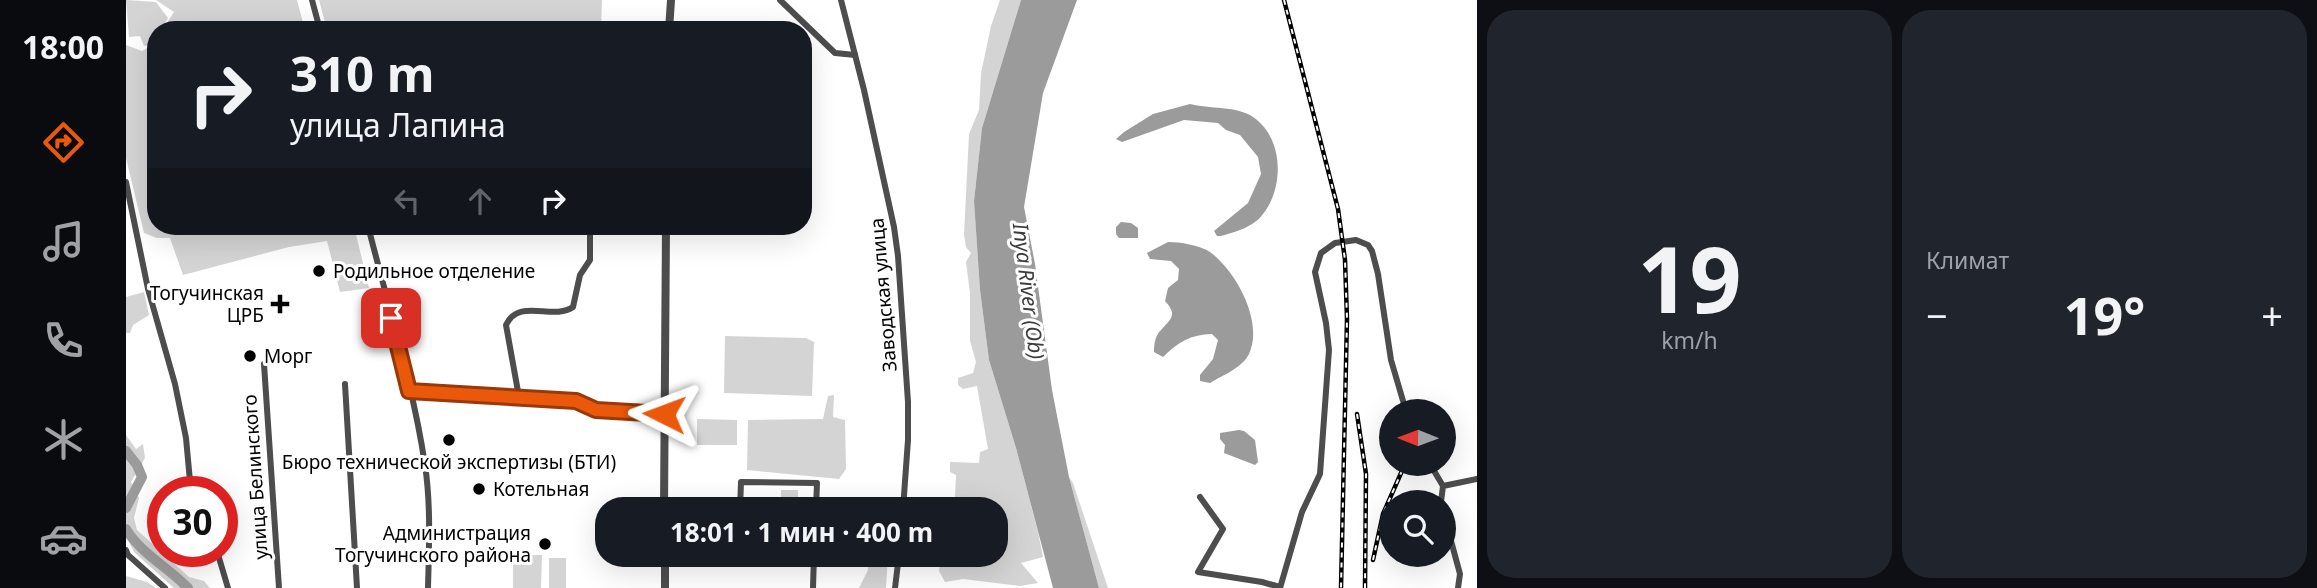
<!DOCTYPE html>
<html lang="ru">
<meta charset="utf-8">
<style>
:root{--surface:#171b24;--page:#20242c;--text:#f1f3f6;--muted:#9ea1a6;--accent:#ea580c}
body{margin:0;font-family:"Noto Sans",sans-serif;background:var(--page);color:var(--text);height:100vh;display:flex;flex-direction:column;font-size:26px;white-space:nowrap}
*{box-sizing:border-box;margin:0}
p{font-size:23px;color:var(--muted)}
.icon{flex:none;width:38px;height:38px;fill:none;stroke:currentColor;stroke-width:2;stroke-linecap:round;stroke-linejoin:round}
.map{position:relative;flex:1;overflow:hidden}
.sheet{display:flex;flex-direction:column;gap:10px;padding:10px;background:#0d0f14;width:840px}
.sheet>*{flex:none}
.hud{position:absolute;left:21px;top:21px;width:665px;height:214px;border-radius:28px;box-shadow:0 7px 28px #0002;background:#171b24;color:var(--text);overflow:hidden}
.needle{width:46px;rotate:271deg}
.fabs{position:absolute;left:1253px;top:399px;display:grid;gap:14px}
.fabs a{display:grid;place-items:center;width:77px;height:77px;border-radius:50%;background:var(--surface);box-shadow:0 7px 28px #0002;font-size:35px}
.speed{position:absolute;left:21px;top:476px;display:flex;gap:14px;font-size:35px;font-weight:700;text-align:center}
.speed>*{display:grid;place-content:center;width:91px;height:91px;border-radius:50%;background:var(--surface);box-shadow:0 7px 28px #0002;line-height:1}
.speed .limit{border:10px solid #d22;background:#fff;color:#111}
.pin{position:absolute;display:grid;place-items:center;width:60px;height:60px;color:#fff;margin:-30px;border-radius:14px;box-shadow:0 4px 10px #0006}
.me{position:absolute;width:77px;margin:-38px;rotate:273deg;stroke-linejoin:round;filter:drop-shadow(0 0 5px #0008)}
.turn{display:flex;align-items:center;gap:24px;height:147px;padding:0 28px;font-size:32px}
.turn .icon{width:91px;height:91px;stroke-width:2.5}
.turn b{display:block;font-size:49px;line-height:60px}
.lanes{display:flex;align-items:center;height:66px;padding:0 28px;background:#0003;justify-content:center;gap:35px;direction:ltr}
.lanes .off{opacity:.35}
.big{font-size:52px;font-weight:700;line-height:1.1}
.sheet .tile{flex:1;display:flex;flex-direction:column;justify-content:center;gap:10px;min-width:0;padding:0 24px;border-radius:28px;background:var(--page)}
.sheet .dial{align-items:center;gap:0}
.dial b{font-size:91px;line-height:1}
.heat{display:flex;justify-content:space-between;align-items:center;font-size:38px;direction:ltr}
.sheet .tiles{flex:1;display:grid;gap:10px;grid-template-columns:repeat(2,1fr)}
.trip{position:absolute;left:469px;top:497px;width:413px;height:70px;border-radius:28px;background:var(--surface);box-shadow:0 7px 28px #0002;font-weight:700;line-height:70px;text-align:center}
main{display:flex;flex:1;min-height:0}
.tabs{display:flex;flex-direction:column;width:126px;justify-content:space-around;align-items:center;background:#090b0e;color:var(--muted)}
.tabs .icon{width:49px;height:49px}
.tabs .selected{color:var(--accent)}
.tabs b{font-size:32px;color:var(--text)}
.map>svg:first-child{display:block}
</style>
<main>
<nav class="tabs">
<b>18:00</b>
<svg class="icon selected" aria-label="directions" viewBox="0 0 24 24"><path d="M12 3l9 9-9 9-9-9zM9 14v-3h6M13 9l2 2-2 2"/></svg>
<svg class="icon" aria-label="music" viewBox="0 0 24 24"><path d="M9 18V5l10-2v13"/><circle cx="6" cy="18" r="3"/><circle cx="16" cy="16" r="3"/></svg>
<svg class="icon" aria-label="phone" viewBox="0 0 24 24"><path d="M5 4h4l2 5-3 2q2 4 5 5l2-3 5 2v4C11 20 4 13 5 4z"/></svg>
<svg class="icon" aria-label="climate" viewBox="0 0 24 24"><path d="M12 3v18M4 7l16 10M4 17L20 7"/></svg>
<svg class="icon" aria-label="car" viewBox="0 0 24 24"><path d="M5 17H2v-5l4-1 3-4h7l3 4 3 1v5h-3M9 17h6M6 11h13"/><circle cx="7" cy="17" r="2"/><circle cx="17" cy="17" r="2"/></svg>
</nav>
<div class="map">
<svg width="1351" height="588" viewBox="0 0 1351 588">
<rect width="100%" height="100%" fill="#fff"/>
<g fill="#d4d4d4">
<path d="M 0,0 L 30,2 L 42,18 L 35,30 L 30,30 L 30,37 L 24,45 L 18,46 L 14,36 L 3,37 Z"/>
<path d="M 30,0 L 171,0 L 179,30 L 36,30 L 48,12 Z"/>
<path d="M 193,0 L 476,0 L 475,30 L 201,30 Z"/>
<path d="M 874,0 L 895,0 L 856,128 L 848,201 L 854,290 L 863,360 L 890,448 L 912,532 L 917,557 L 895,563 L 912,583 L 894,586 L 837,579 L 819,582 L 813,571 L 815,555 L 870,555 L 870,509 L 825,509 L 825,498 L 829,497 L 830,475 L 824,472 L 824,462 L 853,463 L 854,452 L 862,449 L 851,386 L 837,389 L 832,385 L 832,378 L 847,373 L 850,362 L 844,341 L 844,293 L 840,262 L 845,253 L 840,247 L 838,235 L 843,134 L 853,110 L 855,73 L 865,26 Z"/>
<path d="M 30,40 L 30,226 L 228,226 L 243,288 L 214,292 L 201,241 L 163,247 L 57,275 L 44,238 L 31,238 L 18,233 L 0,158 L 0,45 L 16,51 L 25,46 Z"/>
<path d="M 18,292 L 23,315 L 7,325 L 4,333 L 0,333 L 0,297 Z"/>
<path d="M 599,336 L 680,338 L 688,342 L 686,396 L 598,393 Z"/>
<path d="M 708,395 L 707,417 L 719,420 L 720,469 L 713,479 L 621,470 L 622,420 L 697,419 L 702,396 Z"/>
<path d="M 571,419 L 611,420 L 611,445 L 571,445 Z"/>
<path d="M 0,435 L 10,449 L 17,444 L 19,458 L 5,482 L 13,498 L 8,518 L 11,530 L 63,577 L 78,581 L 84,588 L 48,588 L 8,552 L 0,536 Z"/>
<path d="M 943,477 L 947,483 L 982,588 L 973,588 Z"/>
<rect x="655" y="490" width="17" height="19"/>
<path d="M 387,555 L 416,555 L 415,588 L 387,588 Z"/>
<path d="M 741,555 L 762,555 L 760,588 L 733,588 L 742,570 Z"/>
<rect x="423" y="558" width="17" height="30"/>
<path d="M 0,576 L 21,582 L 30,588 L 0,588 Z"/>
</g>
<g fill="#9b9b9b">
<path d="M 895,0 L 951,0 L 917,93 L 898,207 L 909,264 L 926,390 L 943,477 L 973,588 L 927,588 L 890,448 L 863,360 L 854,290 L 848,201 L 856,128 Z"/>
<path d="M 1064,104 C 1082,109 1112,106 1127,117 C 1157,137 1159,186 1137,214 C 1128,227 1109,232 1095,236 L 1091,236 L 1088,231 L 1122,203 L 1135,174 L 1132,157 L 1114,135 L 1100,130 L 1092,123 L 1058,120 L 996,142 L 990,139 L 998,132 L 1027,114 Z"/>
<path d="M 995,222 L 1005,223 L 1012,228 L 1012,238 L 993,238 L 990,234 L 990,227 Z"/>
<path d="M 1042,242 C 1054,242 1073,245 1084,252 C 1110,271 1138,322 1123,354 C 1116,368 1097,375 1084,383 L 1074,381 L 1074,375 L 1087,359 L 1092,340 L 1086,334 C 1065,334 1051,343 1037,357 L 1028,352 C 1028,344 1029,336 1035,330 C 1045,319 1052,315 1039,301 L 1042,288 L 1052,280 L 1053,269 L 1045,261 L 1024,259 L 1021,253 Z"/>
<path d="M 1113,430 L 1118,431 L 1129,440 L 1132,462 L 1129,465 L 1098,453 L 1099,445 L 1094,439 L 1094,433 Z"/>
</g>
<g fill="none" stroke-linecap="round" stroke-linejoin="round">
<g stroke="#9b9b9b" stroke-width="10">
<path d="M 0,451 L 11,465 L 16,477 L 0,508"/>
<path d="M 0,529 C 15,554 42,567 62,588"/>
</g>
<g stroke="#4d4d4d" stroke-width="6">
<path d="M 186,0 L 194,30"/>
<path d="M 654,0 L 709,53 L 729,55"/>
<path d="M 715,0 L 738,90 L 768,227 L 772,256 L 782,402 L 782,440 L 777,509"/>
<path d="M 0,182 L 22,289 L 49,384 L 60,438 L 65,492"/>
<path d="M 242,226 C 262,305 287,385 299,465 C 305,505 303,547 302,588"/>
<path d="M 138,364 L 153,588"/>
<path d="M 219,384 L 231,588"/>
<path d="M 283,391 L 450,401 L 470,410 L 538,414"/>
<path d="M 393,397 L 380,325 C 393,297 427,321 447,307 L 454,275 L 464,260 L 464,226"/>
<path d="M 1304,464 L 1317,486"/>
<path d="M 1074,497 L 1097,529 L 1072,572 L 1136,582 L 1154,587"/>
<path d="M 1315,502 L 1317,486 L 1351,479"/>
<path d="M 614,509 L 615,482 L 691,483 L 690,509"/>
<path d="M 1318,515 L 1334,574 L 1332,588"/>
<path d="M 0,550 L 2,555 L 39,588"/>
<path d="M 91,551 L 102,588"/>
<path d="M 687,588 L 688,555"/>
<path d="M 769,588 L 773,555"/>
<path d="M 1154,588 L 1176,512 L 1194,474 L 1203,350 L 1200,323 L 1189,272 L 1195,253 L 1209,243 L 1230,240 L 1242,245 L 1246,251 L 1252,274 L 1265,360 L 1280,411"/>
</g>
<g stroke="#4d4d4d" stroke-width="8">
<path d="M 543,30 L 545,0"/>
<path d="M 538,509 L 540,226"/>
<path d="M 539,555 L 539,588"/>
</g>
<defs>
<g id="rail">
<path d="M 1158,0 L 1212,209 L 1219,260 L 1221,319 L 1215,588"/>
<path d="M 1231,414 L 1240,474 L 1239,588"/>
<path d="M 1247,560 L 1257,514 L 1279,464"/>
</g>
</defs>
<use href="#rail" stroke="#000" stroke-width="4.5"/>
<use href="#rail" stroke="#fff" stroke-width="2" stroke-dasharray="5" stroke-linecap="butt"/>
</g>
<g fill="none" stroke-linecap="round" stroke-linejoin="round">
<defs>
<path id="route" d="M 265,318 L 283,391 L 450,401 L 470,410 L 538,414"/>
</defs>
<use href="#route" stroke="#983908" stroke-width="18"/>
<use href="#route" stroke="#ea580c" stroke-width="12"/>
</g>
<g fill="#000" stroke="#fff" stroke-width="2.5">
<circle cx="193" cy="271" r="7"/>
<path d="M150.5 293.5h7v7h7v7h-7v7h-7v-7h-7v-7h7z"/>
<circle cx="124" cy="356" r="7"/>
<circle cx="323" cy="440" r="7"/>
<circle cx="353" cy="489" r="7"/>
<circle cx="419" cy="544" r="7"/>
</g>
<g text-anchor="middle" dominant-baseline="central" stroke-width="6" stroke-linejoin="round" paint-order="stroke">
<g font-size="19" fill="#000" stroke="#fff" text-anchor="start">
<text x="207" y="271">Родильное отделение</text>
<text x="138" y="293" text-anchor="end">Тогучинская<tspan x="138" dy="22">ЦРБ</tspan></text>
<text x="138" y="356">Морг</text>
<text x="323" y="462" text-anchor="middle">Бюро технической экспертизы (БТИ)</text>
<text x="367" y="489">Котельная</text>
<text x="405" y="533" text-anchor="end">Администрация<tspan x="405" dy="22">Тогучинского района</tspan></text>
</g>
<g font-size="19" fill="#000" stroke="#fff">
<text transform="translate(757 295) rotate(-95)">Заводская улица</text>
<text transform="translate(129 477) rotate(-94)">улица Белинского</text>
</g>
<g font-size="21" font-style="italic" fill="#3c3c3c" stroke="#fff">
<text transform="translate(903 291) rotate(83)">Inya River (Ob)</text>
</g>
</g>
</svg>
<div class="fabs">
<a><svg class="needle" viewBox="-14 -14 28 28"><path d="M0-13l5 13h-10z" fill="#e53935"/><path d="M0 13l5-13h-10z" fill="#9ea1a6"/></svg></a>
<a><svg class="icon" aria-label="search" viewBox="0 0 24 24"><circle cx="10" cy="10" r="6"/><path d="M15 15l6 6"/></svg></a>
</div>
<div class="speed"><div class="limit">30</div></div>
<div class="pin" style="left:265px;top:318px;background:#d93025"><svg class="icon" aria-label="arrive" viewBox="0 0 24 24"><path d="M6 21V4h12l-3 4 3 4H6"/></svg></div>
<svg class="me" style="left:538px;top:414px" viewBox="-20 -20 40 40"><path d="M0-17L14 15 0 8-14 15z" fill="#ea580c" stroke="#fff" stroke-width="4"/></svg>
<div class="trip">18:01 · 1 мин · 400 m</div>
<div class="hud">
<div class="turn"><svg class="icon" aria-label="right" viewBox="0 0 24 24"><path d="M7 20v-9h11M14 6l5 5-5 5"/></svg><div><b>310 m</b>улица Лапина</div></div>
<div class="lanes"><svg class="icon off" aria-label="left" viewBox="0 0 24 24"><path d="M17 20v-9H6M10 6l-5 5 5 5"/></svg><svg class="icon off" aria-label="ahead" viewBox="0 0 24 24"><path d="M12 20V5M6 11l6-6 6 6"/></svg><svg class="icon" aria-label="right" viewBox="0 0 24 24"><path d="M7 20v-9h11M14 6l5 5-5 5"/></svg></div>
</div>
</div>
<section class="sheet">
<div class="tiles">
<div class="tile dial"><b>19</b><p>km/h</p></div>
<div class="tile"><p>Климат</p>
<div class="heat"><a>−</a><b class="big">19°</b><a>+</a></div>
</div>
</div>
</section>
</main>
